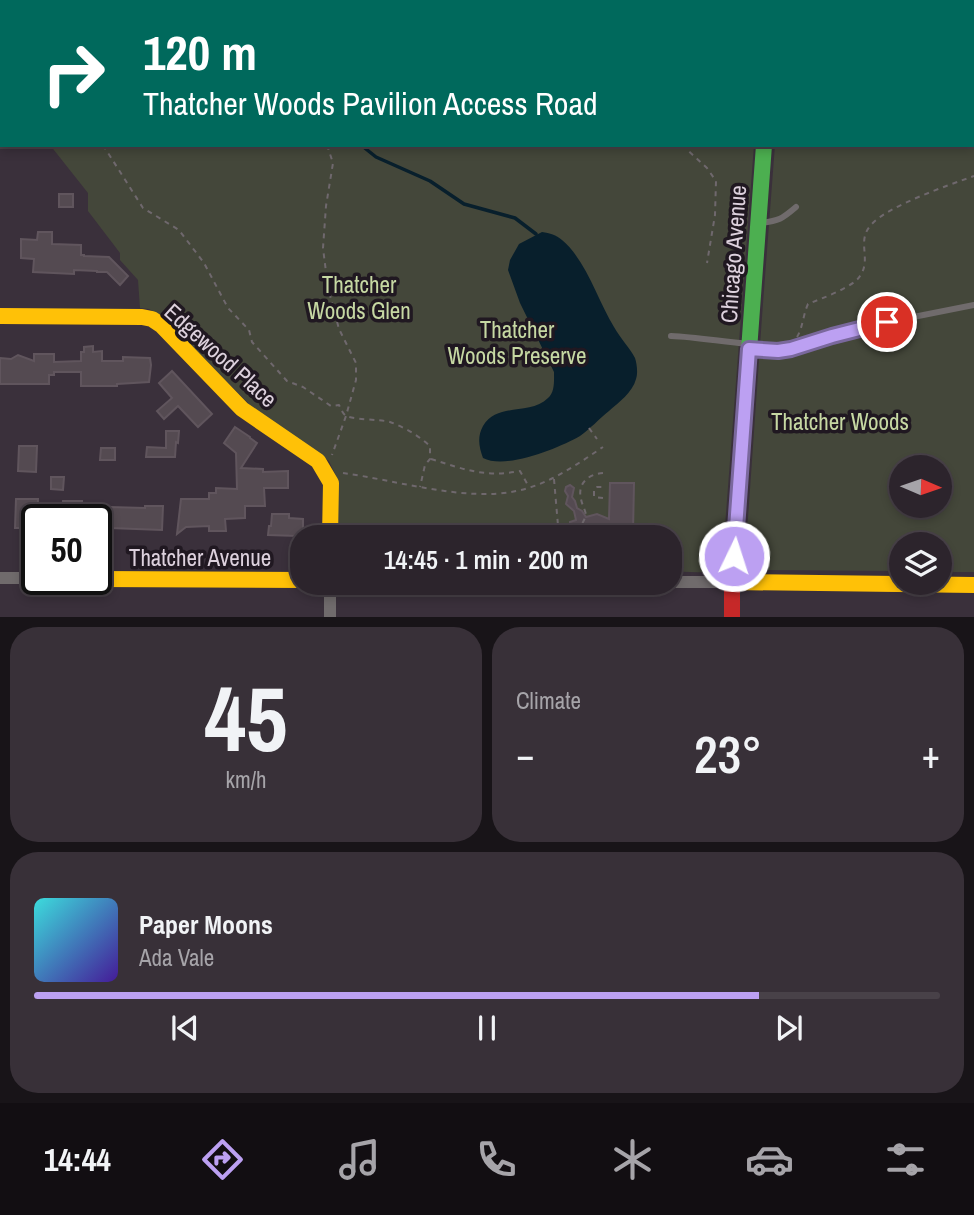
<!DOCTYPE html>
<meta charset="utf-8">
<style>
:root{--surface:#2c242c;--page:#383038;--text:#f1f3f6;--muted:#a6a4a9;--line:#484148;--accent:#bca0f2}
body{margin:0;font-family:"Archivo Narrow",sans-serif;background:var(--page);color:var(--text);height:100vh;display:flex;flex-direction:column;font-size:26px;white-space:nowrap}
*{box-sizing:border-box;margin:0}
p{font-size:23px;color:var(--muted)}
.icon{flex:none;width:38px;height:38px;fill:none;stroke:currentColor;stroke-width:2;stroke-linecap:round;stroke-linejoin:round}
.map{position:relative;height:617px;overflow:hidden}
.sheet{display:flex;flex-direction:column;gap:10px;padding:10px;background:#181418;flex:1}
.sheet>*{flex:none}
.top-card{position:absolute;left:0px;top:0px;width:975px;height:147px;box-shadow:0 4px 10px #0003,0 0 0 2px var(--line);background:#00695c;color:#fff;overflow:hidden}
.needle{width:46px;rotate:92deg}
.tools{position:absolute;left:889px;top:455px;display:grid;gap:14px}
.tools a{display:grid;place-items:center;width:63px;height:63px;border-radius:50%;background:var(--surface);box-shadow:0 4px 10px #0003,0 0 0 2px var(--line);font-size:35px}
.speed{position:absolute;left:21px;top:504px;display:flex;gap:14px;font-size:35px;font-weight:700;text-align:center}
.speed>*{display:grid;place-content:center;width:91px;height:91px;border-radius:50%;background:var(--surface);box-shadow:0 4px 10px #0003,0 0 0 2px var(--line);line-height:1}
.speed .limit{border:4px solid #111;border-radius:10px;background:#fff;color:#111}
.pin{position:absolute;display:grid;place-items:center;width:60px;height:60px;color:#fff;margin:-30px;border:4px solid #fff;border-radius:50%;box-shadow:0 2px 7px #0007}
.me{position:absolute;width:77px;margin:-38px;rotate:4deg;stroke-linejoin:round;filter:drop-shadow(0 0 5px #0008)}
.turn{display:flex;align-items:center;gap:24px;height:147px;padding:0 28px;font-size:32px}
.turn .icon{width:91px;height:91px;stroke-width:2.5}
.turn b{display:block;font-size:49px;line-height:60px}
.big{font-size:52px;font-weight:600;line-height:1.1}
.sheet .card{flex:1;display:flex;flex-direction:column;justify-content:center;gap:10px;min-width:0;padding:0 24px;border-radius:28px;background:var(--page)}
.sheet .dial{align-items:center;gap:0}
.dial b{font-size:91px;line-height:1}
.song{display:flex;align-items:center;gap:21px}
.cover{width:84px;height:84px;border-radius:10px;background:linear-gradient(135deg,hsl(180 70% 55%),hsl(260 70% 35%))}
.played{height:7px;border-radius:4px;background:linear-gradient(90deg,var(--accent) 80%,var(--line) 80%)}
.keys{display:flex;justify-content:space-around;direction:ltr}
.heat{display:flex;justify-content:space-between;align-items:center;font-size:38px;direction:ltr}
.sheet .tiles{flex:1;display:grid;gap:10px;grid-template-columns:1fr 1fr}
.card:last-child{grid-column:span 2}
.trip{position:absolute;left:290px;top:525px;width:392px;height:70px;border-radius:28px;background:var(--surface);box-shadow:0 4px 10px #0003,0 0 0 2px var(--line);font-weight:600;line-height:70px;text-align:center}
.tab-bar{display:flex;height:112px;justify-content:space-around;align-items:center;background:#120e12;color:var(--muted)}
.tab-bar .icon{width:49px;height:49px}
.tab-bar .on{color:var(--accent)}
.tab-bar b{font-size:32px;color:var(--text)}
.map>svg:first-child{display:block}
</style>
<div class="map">
<svg width="974" height="617" viewBox="0 0 974 617">
<rect width="100%" height="100%" fill="#3a303b"/>
<g fill="#44473a" fill-rule="evenodd">
<path d="M 135,0 L 429,0 L 437,2 L 130,2 Z"/>
<path d="M 538,0 L 763,0 L 763,2 L 535,2 Z"/>
<path d="M 784,0 L 974,0 L 974,572 L 940,572 L 940,544 L 901,544 L 901,571 L 752,570 L 748,568 L 745,561 L 762,317 L 775,145 L 973,145 L 973,2 L 784,2 ZM 901,467 L 940,467 L 940,506 L 901,506 Z"/>
<path d="M 50,145 L 754,145 L 722,566 C 709,576 686,571 670,571 L 670,537 L 338,537 L 338,480 L 329,461 L 251,406 L 162,316 L 149,309 L 140,308 L 138,280 L 120,260 L 120,253 L 88,211 L 88,193 Z"/>
</g>
<path fill="#081f2c" d="M 542,232 C 550,233 556,235 562,240 C 586,260 598,301 614,327 C 620,338 630,348 635,358 C 637,364 638,374 636,379 C 633,392 618,403 609,411 C 599,419 590,429 580,436 C 559,448 506,470 483,458 C 479,447 477,437 483,426 C 497,402 530,416 548,398 C 555,392 554,381 554,372 L 520,303 L 508,270 L 510,260 L 519,244 Z"/>
<g fill="none" stroke-linecap="round" stroke-linejoin="round">
<g stroke="#081f2c" stroke-width="3.5">
<path d="M 257,2 L 257,0"/>
<path d="M 361,145 L 376,157 L 430,181 L 464,204 L 515,218 L 536,234"/>
</g>
</g>
<g fill="#544a51" stroke="#60555d" stroke-width="2">
<rect x="59" y="194" width="14" height="13"/>
<path d="M 38,232 L 52,232 L 52,244 L 81,245 L 81,255 L 84,255 L 84,256 L 109,257 L 128,276 L 120,285 L 107,272 L 97,272 L 97,271 L 74,270 L 74,274 L 33,272 L 34,259 L 21,258 L 21,239 L 37,240 Z"/>
<path d="M 93,346 L 93,352 L 102,351 L 102,361 L 123,361 L 123,357 L 150,358 L 151,365 L 149,382 L 117,384 L 117,386 L 81,386 L 81,372 L 54,372 L 54,375 L 49,375 L 49,384 L 0,384 L 0,358 L 11,359 L 18,355 L 34,361 L 34,354 L 54,354 L 54,362 L 81,361 L 81,352 L 84,352 L 84,347 Z"/>
<path d="M 172,371 L 212,414 L 198,427 L 178,406 L 164,419 L 157,411 L 172,398 L 159,383 Z"/>
<path d="M 235,427 L 250,437 L 250,438 L 257,443 L 241,468 L 263,469 L 263,472 L 288,471 L 288,488 L 264,488 L 265,506 L 245,506 L 245,518 L 225,519 L 226,531 L 209,531 L 209,526 L 186,527 L 177,534 L 181,499 L 209,499 L 209,493 L 216,493 L 216,488 L 237,489 L 236,453 L 224,443 Z"/>
<path d="M 166,431 L 179,431 L 178,443 L 176,442 L 175,457 L 146,457 L 147,447 L 166,448 Z"/>
<path d="M 19,446 L 37,446 L 36,472 L 18,471 Z"/>
<path d="M 101,448 L 115,448 L 115,460 L 100,460 Z"/>
<path d="M 51,477 L 64,477 L 63,490 L 51,489 Z"/>
<path d="M 610,483 L 634,483 L 633,532 L 617,532 L 617,524 L 570,524 L 570,522 L 576,520 L 574,511 L 566,504 L 568,496 L 565,491 L 566,487 L 570,485 L 574,488 L 572,497 L 575,501 L 577,508 L 582,511 L 586,517 L 597,514 L 609,519 Z"/>
<path d="M 16,499 L 38,499 L 37,528 L 15,528 Z"/>
<path d="M 63,501 L 82,501 L 82,520 L 62,519 Z"/>
<path d="M 145,506 L 163,506 L 162,530 L 110,528 L 110,507 L 145,508 Z"/>
<path d="M 272,514 L 289,514 L 289,518 L 303,519 L 303,535 L 298,534 L 298,536 L 268,535 L 269,526 L 271,526 Z"/>
</g>
<g fill="none" stroke-linecap="round" stroke-linejoin="round">
<g stroke="#6f686d" stroke-width="2" stroke-dasharray="5 5" stroke-linecap="butt">
<path d="M 395,0 L 402,2"/>
<path d="M 657,0 L 658,2"/>
<path d="M 207,2 L 211,0"/>
<path d="M 561,2 L 564,0"/>
<path d="M 0,37 L 2,38"/>
<path d="M 103,145 L 143,208 L 179,230 L 204,263 L 228,308 L 249,330 L 252,342 L 287,381 L 303,387 L 331,406 L 339,405 C 341,409 342,412 345,415 C 350,420 380,419 390,422 C 404,427 419,436 430,446 L 430,459 L 425,465 L 420,487"/>
<path d="M 327,145 L 333,163 L 326,206 L 323,248 L 328,288 L 339,329 L 356,363 L 356,380 L 346,416 L 332,455"/>
<path d="M 682,145 L 707,168 L 716,181 L 715,215 L 707,263"/>
<path d="M 797,337 C 803,327 803,315 808,304 C 820,299 854,287 860,276 C 872,259 856,241 871,225 C 887,206 949,185 974,176"/>
<path d="M 589,428 L 597,439"/>
<path d="M 431,459 C 464,469 484,478 520,471 L 529,487"/>
<path d="M 343,473 C 395,480 465,502 516,491 C 548,485 576,465 603,447"/>
<path d="M 603,473 C 589,474 577,483 581,499 C 582,505 585,509 586,515 C 584,522 579,526 582,533 L 586,535 L 604,535"/>
<path d="M 554,479 L 559,537"/>
<path d="M 603,498 L 594,497 L 594,489 L 597,487 L 603,487"/>
</g>
<g stroke="#706b6c" stroke-width="6">
<path d="M 760,223 C 779,221 782,219 796,207"/>
<path d="M 671,336 C 697,337 723,342 749,344"/>
<path d="M 750,349 L 778,351 L 791,349 L 868,326 L 974,305"/>
</g>
<g stroke="#706b6c" stroke-width="12">
<path d="M 0,578 L 37,578"/>
<path d="M 670,582 L 732,582"/>
<path d="M 330,617 L 330,583"/>
</g>
<g stroke="#4caf50" stroke-width="16">
<path d="M 774,0 L 774,2"/>
<path d="M 748,364 L 764,145"/>
</g>
<g stroke="#ffc107" stroke-width="16">
<path d="M 0,316 L 142,317 L 152,319 L 161,325 L 242,409 L 318,461 L 331,483 L 330,537"/>
<path d="M 96,579 L 303,580"/>
<path d="M 732,582 L 974,585"/>
</g>
<path stroke="#c62828" stroke-width="16" d="M 732,617 L 732,582 L 748,364"/>
</g>
<g fill="none" stroke-linecap="round" stroke-linejoin="round">
<defs>
<path id="route" d="M 734,556 L 749,349 L 778,351 L 791,349 L 832,336 L 887,322"/>
</defs>
<use href="#route" stroke="#7a689d" stroke-width="18"/>
<use href="#route" stroke="#bca0f2" stroke-width="12"/>
</g>
<g text-anchor="middle" dominant-baseline="central" stroke-width="7" stroke-linejoin="round" paint-order="stroke">
<g font-size="23" fill="#ddd1dd" stroke="#201821">
<text transform="translate(733 254) rotate(-86)">Chicago Avenue</text>
<text transform="translate(221 355) rotate(42)">Edgewood Place</text>
<text x="200" y="557">Thatcher Avenue</text>
</g>
<g font-size="23" fill="#c6d8a3" stroke="#201821">
<text x="359" y="284">Thatcher<tspan x="359" dy="26">Woods Glen</tspan></text>
<text x="517" y="329">Thatcher<tspan x="517" dy="26">Woods Preserve</tspan></text>
<text x="840" y="421">Thatcher Woods</text>
</g>
</g>
</svg>
<div class="tools">
<a><svg class="needle" viewBox="-14 -14 28 28"><path d="M0-13l5 13h-10z" fill="#e53935"/><path d="M0 13l5-13h-10z" fill="#a6a4a9"/></svg></a>
<a><svg class="icon" aria-label="layers" viewBox="0 0 24 24"><path d="M12 4l9 5-9 5-9-5zM3 14l9 5 9-5"/></svg></a>
</div>
<div class="speed"><div class="limit">50</div></div>
<div class="pin" style="left:887px;top:322px;background:#d93025"><svg class="icon" aria-label="arrive" viewBox="0 0 24 24"><path d="M6 21V4h12l-3 4 3 4H6"/></svg></div>
<svg class="me" style="left:734px;top:556px" viewBox="-20 -20 40 40"><circle r="17" fill="#bca0f2" stroke="#fff" stroke-width="3"/><path d="M0-11L8 9 0 5-8 9z" fill="#fff"/></svg>
<div class="trip">14:45 · 1 min · 200 m</div>
<div class="top-card">
<div class="turn"><svg class="icon" aria-label="right" viewBox="0 0 24 24"><path d="M7 20v-9h11M14 6l5 5-5 5"/></svg><div><b>120 m</b>Thatcher Woods Pavilion Access Road</div></div>
</div>
</div>
<section class="sheet">
<div class="tiles">
<div class="card dial"><b>45</b><p>km/h</p></div>
<div class="card"><p>Climate</p>
<div class="heat"><a>−</a><b class="big">23°</b><a>+</a></div>
</div>
<div class="card">
<div class="song"><i class="cover"></i><div><b>Paper Moons</b><p>Ada Vale</p></div></div>
<div class="played"></div>
<div class="keys"><svg class="icon" aria-label="previous" viewBox="0 0 24 24"><path d="M18 5L8 12l10 7zM5 5v14"/></svg><svg class="icon" aria-label="pause" viewBox="0 0 24 24"><path d="M8 5v14M16 5v14"/></svg><svg class="icon" aria-label="next" viewBox="0 0 24 24"><path d="M6 5l10 7-10 7zM19 5v14"/></svg></div>
</div>
</div>
</section>
<nav class="tab-bar">
<b>14:44</b>
<svg class="icon on" aria-label="directions" viewBox="0 0 24 24"><path d="M12 3l9 9-9 9-9-9zM9 14v-3h6M13 9l2 2-2 2"/></svg>
<svg class="icon" aria-label="music" viewBox="0 0 24 24"><path d="M9 18V5l10-2v13"/><circle cx="6" cy="18" r="3"/><circle cx="16" cy="16" r="3"/></svg>
<svg class="icon" aria-label="phone" viewBox="0 0 24 24"><path d="M5 4h4l2 5-3 2q2 4 5 5l2-3 5 2v4C11 20 4 13 5 4z"/></svg>
<svg class="icon" aria-label="climate" viewBox="0 0 24 24"><path d="M12 3v18M4 7l16 10M4 17L20 7"/></svg>
<svg class="icon" aria-label="car" viewBox="0 0 24 24"><path d="M5 17H2v-5l4-1 3-4h7l3 4 3 1v5h-3M9 17h6M6 11h13"/><circle cx="7" cy="17" r="2"/><circle cx="17" cy="17" r="2"/></svg>
<svg class="icon" aria-label="filters" viewBox="0 0 24 24"><path d="M4 7h16M4 17h16"/><circle cx="9" cy="7" r="2"/><circle cx="15" cy="17" r="2"/></svg>
</nav>
